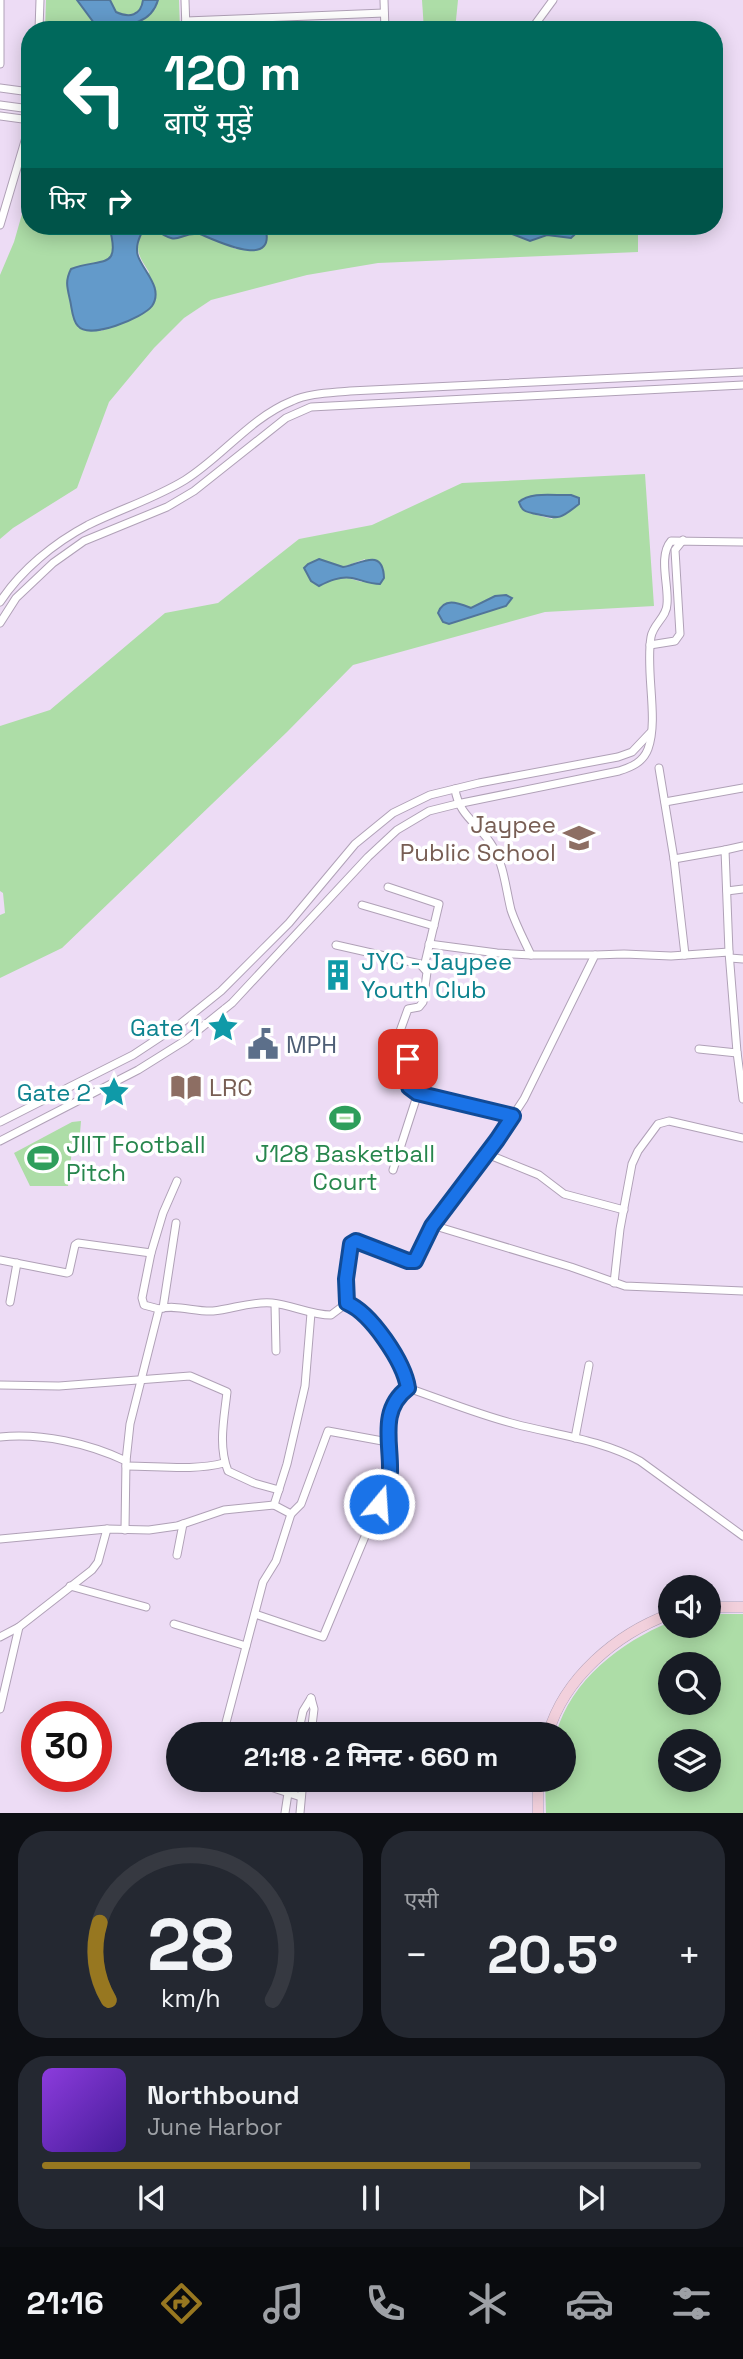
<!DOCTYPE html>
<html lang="hi">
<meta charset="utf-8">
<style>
:root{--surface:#171b24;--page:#242831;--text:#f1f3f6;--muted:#9ea1a6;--line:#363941;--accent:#977720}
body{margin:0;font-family:"Space Grotesk","Noto Sans Devanagari",sans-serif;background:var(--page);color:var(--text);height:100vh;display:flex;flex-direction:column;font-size:26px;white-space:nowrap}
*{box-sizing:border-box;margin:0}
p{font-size:23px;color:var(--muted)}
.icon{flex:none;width:38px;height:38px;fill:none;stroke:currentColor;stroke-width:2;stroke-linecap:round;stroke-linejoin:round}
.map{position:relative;height:1813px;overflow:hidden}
.side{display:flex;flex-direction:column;gap:18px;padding:18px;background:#0d0f14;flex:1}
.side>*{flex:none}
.guide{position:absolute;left:21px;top:21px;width:702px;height:214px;border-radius:28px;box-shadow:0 4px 18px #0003;background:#00695c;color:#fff;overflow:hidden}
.buttons{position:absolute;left:658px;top:1575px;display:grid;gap:14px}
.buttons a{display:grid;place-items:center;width:63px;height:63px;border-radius:50%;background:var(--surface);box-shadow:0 4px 18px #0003;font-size:35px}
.speed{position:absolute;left:21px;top:1701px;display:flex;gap:14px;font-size:35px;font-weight:700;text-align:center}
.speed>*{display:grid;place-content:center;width:91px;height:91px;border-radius:50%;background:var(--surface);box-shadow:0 4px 18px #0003;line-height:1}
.speed .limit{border:10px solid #d22;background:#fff;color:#111}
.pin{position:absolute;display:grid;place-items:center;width:60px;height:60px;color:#fff;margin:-30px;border-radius:14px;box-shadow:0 4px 10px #0006}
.me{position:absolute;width:77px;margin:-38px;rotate:18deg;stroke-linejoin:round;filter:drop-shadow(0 0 5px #0008)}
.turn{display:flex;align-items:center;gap:24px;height:147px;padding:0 28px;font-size:32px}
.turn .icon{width:91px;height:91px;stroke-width:2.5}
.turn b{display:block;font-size:49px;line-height:60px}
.then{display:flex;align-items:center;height:66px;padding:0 28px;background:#0003;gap:14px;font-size:26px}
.big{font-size:52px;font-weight:700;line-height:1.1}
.side .widget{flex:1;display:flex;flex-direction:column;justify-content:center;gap:10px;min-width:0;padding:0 24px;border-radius:28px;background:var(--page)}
.side .dial{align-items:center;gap:0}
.dial svg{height:182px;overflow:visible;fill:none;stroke:var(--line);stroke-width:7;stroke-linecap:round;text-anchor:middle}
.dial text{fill:var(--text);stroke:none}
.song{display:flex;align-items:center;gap:21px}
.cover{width:84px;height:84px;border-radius:10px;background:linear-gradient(135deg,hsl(270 70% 55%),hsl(260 70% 35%))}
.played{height:7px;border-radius:4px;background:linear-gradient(90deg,var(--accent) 65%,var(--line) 65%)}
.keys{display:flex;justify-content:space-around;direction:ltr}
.heat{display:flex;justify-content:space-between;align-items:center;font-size:38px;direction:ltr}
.side .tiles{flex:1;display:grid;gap:18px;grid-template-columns:1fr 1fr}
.widget:last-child{grid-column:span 2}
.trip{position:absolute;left:166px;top:1722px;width:410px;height:70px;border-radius:35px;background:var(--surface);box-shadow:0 4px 18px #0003;font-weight:700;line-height:70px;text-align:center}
.tabs{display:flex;height:112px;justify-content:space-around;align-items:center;background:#090b0e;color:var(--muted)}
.tabs .icon{width:49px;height:49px}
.tabs .on{color:var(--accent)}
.tabs b{font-size:32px;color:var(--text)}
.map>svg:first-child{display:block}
</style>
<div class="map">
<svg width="743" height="1813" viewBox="0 0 743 1813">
<rect width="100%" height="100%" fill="#eddcf5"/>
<g fill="#addda7" fill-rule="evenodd">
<path d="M 46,0 L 77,0 L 97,27 L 155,10 L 158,0 L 179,0 L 180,30 L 45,30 Z"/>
<path d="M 110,0 L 143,0 L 142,8 C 132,16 127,17 116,12 Z"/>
<path d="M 422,0 L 458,0 L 455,30 L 424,30 Z"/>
<path d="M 28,193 L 30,193 L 30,226 L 109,226 C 117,255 116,264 83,265 L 101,331 L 119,323 L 149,272 C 138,255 134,249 143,230 L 153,228 C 183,250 178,230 199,234 C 212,237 224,244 236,249 L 267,233 L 265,226 L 492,226 L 530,241 C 536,240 541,235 547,235 C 559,233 572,246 584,226 L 638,226 L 638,252 L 378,263 L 307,275 L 211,300 L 184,318 L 154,348 L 109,402 L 77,488 L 13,528 L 0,539 L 0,275 L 14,242 Z"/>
<path d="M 645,474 L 654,606 L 545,612 L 353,665 L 287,732 L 62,948 L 0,978 L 0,915 L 5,913 L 3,893 L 0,891 L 0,726 L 50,710 L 165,613 L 218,603 L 299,539 L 372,525 L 462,483 ZM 571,495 L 552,519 L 526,512 L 523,498 ZM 319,559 L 343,567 L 365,559 L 362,582 L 348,578 L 335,579 Z"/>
<path d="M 359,1109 L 361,1125 L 332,1128 L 329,1112 Z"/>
<path d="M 81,1121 L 80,1133 L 73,1140 L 68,1186 L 30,1186 L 14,1153 L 72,1122 Z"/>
<path d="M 709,1614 L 743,1614 L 743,1813 L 546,1813 L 545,1780 L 564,1780 L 564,1734 L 556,1734 C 571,1680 621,1642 670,1622 L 670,1626 L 709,1626 ZM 670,1664 L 709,1664 L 709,1703 L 670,1703 ZM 670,1741 L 709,1741 L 709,1780 L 670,1780 Z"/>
</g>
<g fill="#639aca" stroke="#517599" stroke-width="2">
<path d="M 77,0 L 110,0 L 116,12 C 129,18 141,16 143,0 L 158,0 C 150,28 121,25 97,27 Z"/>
<path d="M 109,226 L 265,226 C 278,271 217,241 200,234 C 175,232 182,249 153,228 L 143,230 C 139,238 135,247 138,256 C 143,271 164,288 152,306 C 143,318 89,340 78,326 C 72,320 72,308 70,300 C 67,287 65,281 71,269 C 101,257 122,272 109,226 Z"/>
<path d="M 492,226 L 584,226 L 571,238 L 547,235 L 530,241 Z"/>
<path d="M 571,495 L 579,498 L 579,504 C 559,520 560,519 536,514 C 527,512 522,512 519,502 C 531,491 556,496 571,495 Z"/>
<path d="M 319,559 L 343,567 C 359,565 383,546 384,578 L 380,584 C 369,584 362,580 352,578 C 340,576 329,581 319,586 L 311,581 L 304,568 L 308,564 Z"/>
<path d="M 506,595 L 512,598 L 506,606 L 449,624 L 443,622 L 438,613 C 444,597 458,603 471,608 L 495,596 Z"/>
</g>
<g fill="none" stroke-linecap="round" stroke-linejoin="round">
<defs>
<g id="minor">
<path d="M 185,0 L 186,30"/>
<path d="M 384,0 L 385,30"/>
<path d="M 186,21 L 384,13"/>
<path d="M 39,30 L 40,0"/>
<path d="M 531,30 L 553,0"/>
<path d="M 0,64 L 0,0"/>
<path d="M 0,88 L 30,92"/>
<path d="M 0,105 L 30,109"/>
<path d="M 0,116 L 30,120"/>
<path d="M 0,225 L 30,124"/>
<path d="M 0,602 C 21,570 54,543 88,525 C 120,509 154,499 185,480 C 222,457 250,418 292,401 C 309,393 331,393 350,391 L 743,372"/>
<path d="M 0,623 L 16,598 L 53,563 L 84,541 L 167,507 L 194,491 L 286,418 L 311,407 L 743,385"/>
<path d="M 650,645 L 675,641 L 680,634 L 675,550 L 683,540"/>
<path d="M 659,768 L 674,859 L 685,955"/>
<path d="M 455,789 C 459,817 480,824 493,847 C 504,865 506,890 511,910 C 516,925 524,940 531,955 L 595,955"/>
<path d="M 665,802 L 743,788"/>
<path d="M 725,850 L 743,846"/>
<path d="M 674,859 L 725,850 L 729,952"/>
<path d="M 388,887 L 439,904 L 424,967"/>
<path d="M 727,891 L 743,889"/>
<path d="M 362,905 L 434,926"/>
<path d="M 429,944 L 497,953 L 531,955"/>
<path d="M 336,945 L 420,964 L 427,972 L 423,1002 L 419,1007 L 408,1009 L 395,1045 L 395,1053 L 408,1059 L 412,1063 L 408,1083 L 417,1096 L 393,1170"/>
<path d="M 730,958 L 743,959"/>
<path d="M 699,1049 L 737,1053"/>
<path d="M 417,1093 L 513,1116"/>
<path d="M 0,1122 L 133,1055 L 180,1024 L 221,991 L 289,923 L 355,844 L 393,813 L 430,795 L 479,783 L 618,757 L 632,752 L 650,733"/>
<path d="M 0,1141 L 138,1070 L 186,1040 L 232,1003 L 368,857 L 397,830 L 429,811 L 457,804 L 619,771 C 632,767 643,762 648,749 C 659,719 645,671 651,637 C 653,624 667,617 667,604 C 669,586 658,556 671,541 L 743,542"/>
<path d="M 487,1154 L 539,1175 L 564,1194 L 624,1210"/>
<path d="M 432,1225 L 571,1267 L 625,1286 L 743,1291"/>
<path d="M 0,1260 L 67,1273 L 69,1272 L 75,1245 L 78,1243 L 151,1253"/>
<path d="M 614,1283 L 620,1229 L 632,1164 L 638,1151 L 658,1124 L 669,1121 L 743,1138"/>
<path d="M 10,1302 L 17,1263"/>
<path d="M 347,1303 L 346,1279 L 353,1241 L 412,1262 L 417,1258 L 432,1225 L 497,1140 L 524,1099 L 595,955 L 624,954 L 671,956 L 729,952 L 737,1052 L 743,1099"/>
<path d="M 275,1304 L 276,1351"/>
<path d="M 163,1308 L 176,1223"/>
<path d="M 159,1309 L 144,1305 L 142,1298 L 151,1253 L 163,1213 L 177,1181"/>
<path d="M 0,1385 L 59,1386 L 190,1376 L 227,1392 C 224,1419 218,1446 228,1471 L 254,1483 L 279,1490"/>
<path d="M 408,1388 C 443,1400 479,1415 515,1424 C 557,1435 602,1440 640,1461 L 743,1536"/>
<path d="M 0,1437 C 42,1433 88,1443 126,1461"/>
<path d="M 575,1438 L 589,1365"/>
<path d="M 126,1466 C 159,1466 193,1471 224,1463"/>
<path d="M 274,1505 L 287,1464 L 305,1386 L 311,1313"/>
<path d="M 125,1530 L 126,1461 L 130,1424 L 159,1309 C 175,1304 195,1312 213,1311 C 233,1309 252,1301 272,1303 C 292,1305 311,1315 331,1315 L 347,1303 C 371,1313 404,1362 408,1388"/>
<path d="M 0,1539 L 107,1529 L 149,1530 L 177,1526 L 224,1510 L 274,1505 L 291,1514"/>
<path d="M 177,1555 L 183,1524"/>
<path d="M 70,1586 L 146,1607"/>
<path d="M 255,1614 L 323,1637 L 389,1479 L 387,1435 L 393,1404 L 397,1396 L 408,1388"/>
<path d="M 174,1624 L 246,1646"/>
<path d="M 0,1637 L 19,1627"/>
<path d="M 0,1709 L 19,1627 L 92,1570 L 98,1562 L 107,1529"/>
<path d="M 223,1734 L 263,1582 L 276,1561 L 291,1514 L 301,1504 L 328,1431 L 388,1442"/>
<path d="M 298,1734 L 303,1711 L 311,1698"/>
<path d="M 311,1734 L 314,1709 L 311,1698"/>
<path d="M 249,1780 L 301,1797"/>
<path d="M 285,1813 L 290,1780"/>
<path d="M 300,1813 L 303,1780"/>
</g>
<g id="secondary">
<path d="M 709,1607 L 743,1607"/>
<path d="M 548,1734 C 564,1678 616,1634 670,1614"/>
<path d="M 538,1780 L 538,1813"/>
</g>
</defs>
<use href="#minor" stroke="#b0a1b7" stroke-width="9"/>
<use href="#secondary" stroke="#b0a1b7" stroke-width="11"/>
<use href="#minor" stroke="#fff" stroke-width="7"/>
<use href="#secondary" stroke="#f2d0dc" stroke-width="10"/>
</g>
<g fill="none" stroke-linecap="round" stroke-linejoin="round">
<defs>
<path id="route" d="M 379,1504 C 383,1494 389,1483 390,1472 C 391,1442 379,1410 408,1388 C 404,1362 371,1313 347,1303 L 346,1279 L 351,1244 L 356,1241 L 408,1261 L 415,1261 L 432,1226 L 497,1140 L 513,1116 L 417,1093 L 409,1087 L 408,1080 L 412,1063 L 408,1059"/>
</defs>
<use href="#route" stroke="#114b97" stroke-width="18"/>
<use href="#route" stroke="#1a73e8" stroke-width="12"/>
</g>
<defs>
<symbol id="school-bare" viewBox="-9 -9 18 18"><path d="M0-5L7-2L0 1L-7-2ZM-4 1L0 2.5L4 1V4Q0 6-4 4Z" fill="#8d6e63" stroke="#fff" stroke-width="2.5" paint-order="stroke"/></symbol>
<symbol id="building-bare" viewBox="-9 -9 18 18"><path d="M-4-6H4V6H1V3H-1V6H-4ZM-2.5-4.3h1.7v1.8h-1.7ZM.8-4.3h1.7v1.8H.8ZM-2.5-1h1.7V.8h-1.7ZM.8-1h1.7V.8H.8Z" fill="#0f9aa8" stroke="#fff" stroke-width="2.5" paint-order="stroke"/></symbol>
<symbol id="sight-bare" viewBox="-9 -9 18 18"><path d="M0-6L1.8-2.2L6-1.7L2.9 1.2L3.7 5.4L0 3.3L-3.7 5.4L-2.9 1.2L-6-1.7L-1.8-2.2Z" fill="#0f9aa8" stroke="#fff" stroke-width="2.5" paint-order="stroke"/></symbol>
<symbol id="civic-bare" viewBox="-9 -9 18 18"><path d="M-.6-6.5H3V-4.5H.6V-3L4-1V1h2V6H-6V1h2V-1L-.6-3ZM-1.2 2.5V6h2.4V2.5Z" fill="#5c6f8a" stroke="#fff" stroke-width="2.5" paint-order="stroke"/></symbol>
<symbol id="library-bare" viewBox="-9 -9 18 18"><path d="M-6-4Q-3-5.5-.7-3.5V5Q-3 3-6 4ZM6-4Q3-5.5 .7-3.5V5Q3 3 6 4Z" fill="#8d6e63" stroke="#fff" stroke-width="2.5" paint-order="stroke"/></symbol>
<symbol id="stadium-bare" viewBox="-9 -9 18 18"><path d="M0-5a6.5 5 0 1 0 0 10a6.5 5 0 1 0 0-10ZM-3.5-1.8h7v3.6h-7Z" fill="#2e9e5b" stroke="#fff" stroke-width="2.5" paint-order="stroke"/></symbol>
</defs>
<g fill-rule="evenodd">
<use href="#school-bare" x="557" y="816" width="44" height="44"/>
<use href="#building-bare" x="316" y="953" width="44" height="44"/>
<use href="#sight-bare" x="201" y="1005" width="44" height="44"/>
<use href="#civic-bare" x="241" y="1022" width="44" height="44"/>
<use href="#library-bare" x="164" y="1065" width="44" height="44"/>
<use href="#sight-bare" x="92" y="1070" width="44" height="44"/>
<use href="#stadium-bare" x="323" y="1096" width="44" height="44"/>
<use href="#stadium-bare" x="21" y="1136" width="44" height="44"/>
</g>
<g text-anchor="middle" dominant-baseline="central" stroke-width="7" stroke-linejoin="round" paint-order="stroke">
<g font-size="24" fill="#785e54" stroke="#fff" text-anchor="end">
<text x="556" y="824">Jaypee<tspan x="556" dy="28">Public School</tspan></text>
<text x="209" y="1087" text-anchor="start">LRC</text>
</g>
<g font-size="24" fill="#0d838f" stroke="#fff" text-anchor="end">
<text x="361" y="961" text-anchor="start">JYC - Jaypee<tspan x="361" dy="28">Youth Club</tspan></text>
<text x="200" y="1027">Gate 1</text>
<text x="91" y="1092">Gate 2</text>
</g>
<g font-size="24" fill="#4e5e75" stroke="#fff" text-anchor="start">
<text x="286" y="1044">MPH</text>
</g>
<g font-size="24" fill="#27864d" stroke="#fff" text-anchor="start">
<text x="66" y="1144">JIIT Football<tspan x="66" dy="28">Pitch</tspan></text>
<text x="345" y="1153" text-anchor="middle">J128 Basketball<tspan x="345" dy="28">Court</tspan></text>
</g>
</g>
</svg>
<div class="buttons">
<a><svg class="icon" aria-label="sound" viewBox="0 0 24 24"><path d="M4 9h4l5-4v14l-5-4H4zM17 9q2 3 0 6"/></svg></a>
<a><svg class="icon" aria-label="search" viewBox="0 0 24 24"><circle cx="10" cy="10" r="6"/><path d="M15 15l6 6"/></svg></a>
<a><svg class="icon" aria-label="layers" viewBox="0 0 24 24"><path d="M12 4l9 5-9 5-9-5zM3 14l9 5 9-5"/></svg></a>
</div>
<div class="speed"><div class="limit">30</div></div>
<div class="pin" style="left:408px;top:1059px;background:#d93025"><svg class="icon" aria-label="arrive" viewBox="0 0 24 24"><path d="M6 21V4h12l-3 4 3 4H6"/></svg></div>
<svg class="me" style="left:379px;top:1504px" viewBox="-20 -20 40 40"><circle r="17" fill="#1a73e8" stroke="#fff" stroke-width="3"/><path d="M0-11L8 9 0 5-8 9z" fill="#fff"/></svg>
<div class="trip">21:18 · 2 मिनट · 660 m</div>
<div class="guide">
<div class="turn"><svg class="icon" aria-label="left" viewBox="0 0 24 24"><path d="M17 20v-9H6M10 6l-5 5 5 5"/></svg><div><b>120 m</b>बाएँ मुड़ें</div></div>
<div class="then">फिर<svg class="icon" aria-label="right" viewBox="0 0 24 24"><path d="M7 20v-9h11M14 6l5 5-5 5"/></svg></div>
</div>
</div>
<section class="side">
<div class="tiles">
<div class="widget dial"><svg viewBox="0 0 100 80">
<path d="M14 69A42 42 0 1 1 86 69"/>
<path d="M14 69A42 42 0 0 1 10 35" stroke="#977720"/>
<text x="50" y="56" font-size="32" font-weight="700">28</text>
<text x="50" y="72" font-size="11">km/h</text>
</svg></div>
<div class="widget"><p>एसी</p>
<div class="heat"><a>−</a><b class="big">20.5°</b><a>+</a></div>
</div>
<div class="widget">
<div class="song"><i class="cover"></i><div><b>Northbound</b><p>June Harbor</p></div></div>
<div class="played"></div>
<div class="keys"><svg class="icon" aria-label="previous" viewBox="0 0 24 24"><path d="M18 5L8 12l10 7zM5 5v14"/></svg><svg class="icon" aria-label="pause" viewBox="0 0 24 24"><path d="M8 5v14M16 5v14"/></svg><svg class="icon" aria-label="next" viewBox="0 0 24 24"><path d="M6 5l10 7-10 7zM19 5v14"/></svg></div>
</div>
</div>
</section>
<nav class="tabs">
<b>21:16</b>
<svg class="icon on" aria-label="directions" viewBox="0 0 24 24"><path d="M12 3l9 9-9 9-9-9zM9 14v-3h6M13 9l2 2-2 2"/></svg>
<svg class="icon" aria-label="music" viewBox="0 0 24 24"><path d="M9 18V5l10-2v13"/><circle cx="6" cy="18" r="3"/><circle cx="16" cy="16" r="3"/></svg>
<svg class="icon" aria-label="phone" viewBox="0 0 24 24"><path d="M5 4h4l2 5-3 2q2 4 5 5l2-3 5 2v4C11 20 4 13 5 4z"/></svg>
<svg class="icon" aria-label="climate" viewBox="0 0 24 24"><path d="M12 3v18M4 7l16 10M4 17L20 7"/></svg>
<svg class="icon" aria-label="car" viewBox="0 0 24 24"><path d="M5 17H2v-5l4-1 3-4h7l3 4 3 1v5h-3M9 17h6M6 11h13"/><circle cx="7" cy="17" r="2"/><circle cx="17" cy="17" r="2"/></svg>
<svg class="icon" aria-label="filters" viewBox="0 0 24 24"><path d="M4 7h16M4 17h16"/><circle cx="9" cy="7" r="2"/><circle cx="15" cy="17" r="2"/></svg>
</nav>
